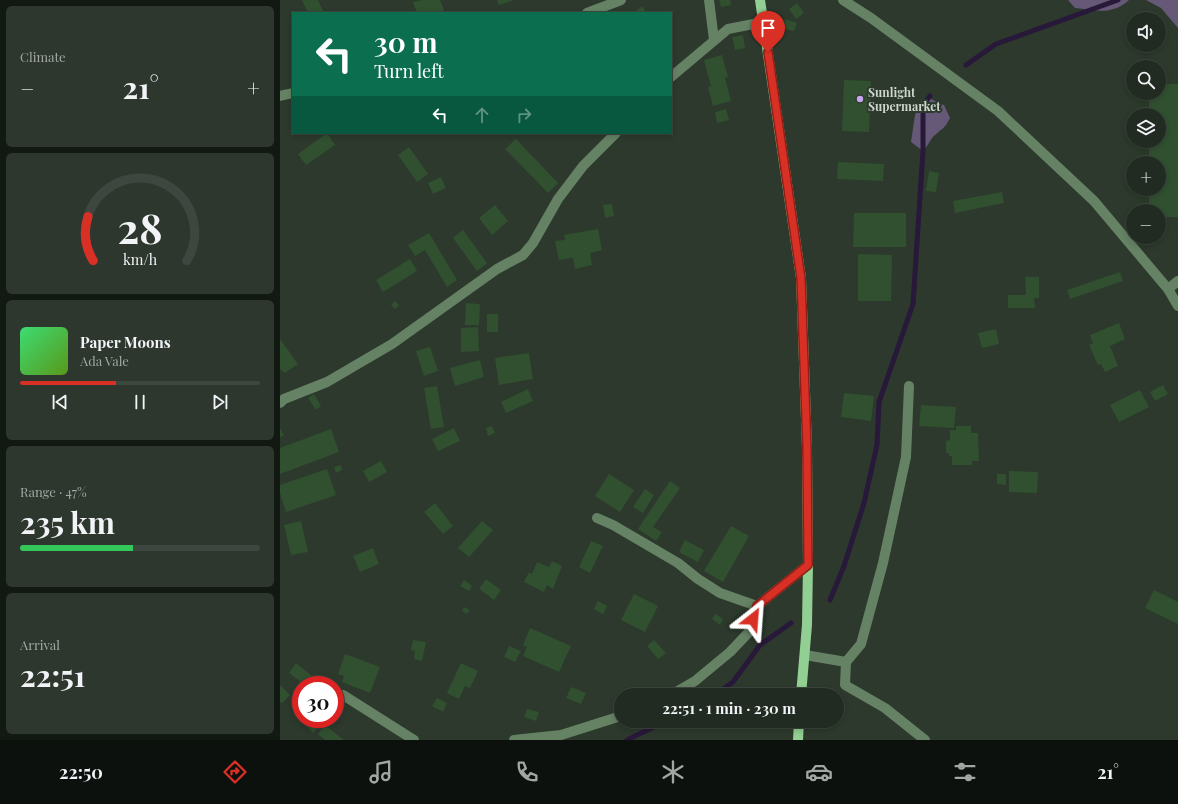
<!DOCTYPE html>
<meta charset="utf-8">
<style>
:root{--surface:#212b21;--page:#2d372e;--text:#f1f3f6;--muted:#a2a7a5;--line:#3e473f;--accent:#d93025}
body{margin:0;font-family:"Playfair Display",serif;background:var(--page);color:var(--text);height:100vh;display:flex;flex-direction:column;font-size:15px;white-space:nowrap}
*{box-sizing:border-box;margin:0}
p{font-size:13px;color:var(--muted)}
.icon{flex:none;width:22px;height:22px;fill:none;stroke:currentColor;stroke-width:2;stroke-linecap:round;stroke-linejoin:round}
.map{position:relative;flex:1;overflow:hidden}
.side{display:flex;flex-direction:column;gap:6px;padding:6px;background:#121812;width:280px}
.side>*{flex:none}
.hud{position:absolute;left:12px;top:12px;width:380px;height:122px;border-radius:0px;box-shadow:0 2px 6px #0003,0 0 0 1px var(--line);background:#0b6e4f;color:#fff;overflow:hidden}
.fabs{position:absolute;left:846px;top:12px;display:grid;gap:8px}
.fabs a{display:grid;place-items:center;width:40px;height:40px;border-radius:50%;background:var(--surface);box-shadow:0 2px 6px #0003,0 0 0 1px var(--line);font-size:20px}
.speed{position:absolute;left:12px;top:676px;display:flex;gap:8px;font-size:20px;font-weight:700;text-align:center}
.speed>*{display:grid;place-content:center;width:52px;height:52px;border-radius:50%;background:var(--surface);box-shadow:0 2px 6px #0003,0 0 0 1px var(--line);line-height:1}
.speed .limit{border:6px solid #d22;background:#fff;color:#111}
.pin{position:absolute;display:grid;place-items:center;width:34px;height:34px;color:#fff;margin:-41px -17px;border-radius:50% 50% 50% 0;rotate:-45deg;box-shadow:0 0 4px #0007}
.pin .icon{rotate:45deg}
.me{position:absolute;width:44px;margin:-22px;rotate:28deg;stroke-linejoin:round;filter:drop-shadow(0 0 3px #0008)}
.turn{display:flex;align-items:center;gap:14px;height:84px;padding:0 16px;font-size:18px}
.turn .icon{width:52px;height:52px;stroke-width:2.5}
.turn b{display:block;font-size:28px;line-height:34px}
.lanes{display:flex;align-items:center;height:38px;padding:0 16px;background:#0003;justify-content:center;gap:20px;direction:ltr}
.lanes .off{opacity:.35}
.big{font-size:30px;font-weight:700;line-height:1.1}
.side .widget{flex:1;display:flex;flex-direction:column;justify-content:center;gap:6px;min-width:0;padding:0 14px;border-radius:6px;background:var(--page)}
.side .dial{align-items:center;gap:0}
.dial svg{height:104px;overflow:visible;fill:none;stroke:var(--line);stroke-width:7;stroke-linecap:round;text-anchor:middle}
.dial text{fill:var(--text);stroke:none}
.song{display:flex;align-items:center;gap:12px}
.cover{width:48px;height:48px;border-radius:6px;background:linear-gradient(135deg,hsl(140 70% 55%),hsl(90 70% 35%))}
.played{height:4px;border-radius:2px;background:linear-gradient(90deg,var(--accent) 40%,var(--line) 40%)}
.keys{display:flex;justify-content:space-around;direction:ltr}
.heat{display:flex;justify-content:space-between;align-items:center;font-size:22px;direction:ltr}
.charge{height:6px;border-radius:3px;background:linear-gradient(90deg,#34c759 47%,var(--line) 0)}
.trip{position:absolute;left:334px;top:688px;width:230px;height:40px;border-radius:20px;background:var(--surface);box-shadow:0 2px 6px #0003,0 0 0 1px var(--line);font-weight:700;line-height:40px;text-align:center}
.tab-bar{display:flex;height:64px;justify-content:space-around;align-items:center;background:#0d110d;color:var(--muted)}
.tab-bar .icon{width:28px;height:28px}
.tab-bar .active{color:var(--accent)}
.tab-bar b{font-size:18px;color:var(--text)}
main{display:flex;flex:1;min-height:0}
.map>svg:first-child{display:block}
</style>
<main>
<section class="side">
<div class="widget"><p>Climate</p>
<div class="heat"><a>−</a><b class="big">21°</b><a>+</a></div>
</div>
<div class="widget dial"><svg viewBox="0 0 100 80">
<path d="M14 69A42 42 0 1 1 86 69"/>
<path d="M14 69A42 42 0 0 1 10 35" stroke="#d93025"/>
<text x="50" y="56" font-size="32" font-weight="700">28</text>
<text x="50" y="72" font-size="11">km/h</text>
</svg></div>
<div class="widget">
<div class="song"><i class="cover"></i><div><b>Paper Moons</b><p>Ada Vale</p></div></div>
<div class="played"></div>
<div class="keys"><svg class="icon" aria-label="previous" viewBox="0 0 24 24"><path d="M18 5L8 12l10 7zM5 5v14"/></svg><svg class="icon" aria-label="pause" viewBox="0 0 24 24"><path d="M8 5v14M16 5v14"/></svg><svg class="icon" aria-label="next" viewBox="0 0 24 24"><path d="M6 5l10 7-10 7zM19 5v14"/></svg></div>
</div>
<div class="widget"><p>Range · 47%</p><b class="big">235 km</b><div class="charge"></div></div>
<div class="widget"><p>Arrival</p><b class="big">22:51</b></div>
</section>
<div class="map">
<svg width="898" height="740" viewBox="0 0 898 740">
<rect width="100%" height="100%" fill="#2c392c"/>
<g fill="#665877">
<path d="M 788,0 L 849,0 C 831,16 816,10 795,8 Z"/>
<path d="M 866,0 L 898,0 L 898,28 L 881,8 Z"/>
<path d="M 649,98 L 664,105 L 670,118 C 665,128 663,128 655,135 C 651,138 648,146 643,151 L 631,142 L 635,115 L 642,100 Z"/>
</g>
<g fill="none" stroke-linecap="round" stroke-linejoin="round">
<g stroke="#28183a" stroke-width="5">
<path d="M 686,65 L 716,44 L 838,0"/>
<path d="M 550,600 L 564,566 L 584,503 L 597,445 L 599,402 L 633,304 L 643,151 L 643,105 L 650,96"/>
<path d="M 435,695 L 453,682 L 480,645 L 511,623"/>
<path d="M 347,740 L 386,721"/>
</g>
</g>
<g fill="#305030">
<path d="M 22,0 L 38,0 L 44,13 L 28,13 Z"/>
<path d="M 142,0 L 160,0 L 165,13 L 137,13 L 133,2 Z"/>
<path d="M 217,0 L 234,0 L 219,5 Z"/>
<path d="M 439,0 L 450,0 L 451,5 L 441,7 Z"/>
<path d="M 517,3 L 524,13 L 516,19 L 509,9 Z"/>
<path d="M 362,6 L 367,13 L 354,13 Z"/>
<path d="M 505,19 L 517,23 L 514,31 L 502,28 Z"/>
<path d="M 463,35 L 465,48 L 455,50 L 452,37 Z"/>
<path d="M 442,55 L 448,77 L 445,78 L 451,101 L 433,106 L 428,87 L 431,86 L 424,60 Z"/>
<path d="M 564,80 L 591,81 L 589,132 L 562,131 Z"/>
<path d="M 879,84 L 898,84 L 898,217 L 879,217 L 879,211 L 869,211 L 869,189 L 879,189 L 879,163 L 869,163 L 869,141 L 879,141 L 879,115 L 869,115 L 869,93 L 879,93 Z"/>
<path d="M 446,109 L 449,120 L 437,123 L 435,112 Z"/>
<path d="M 47,133 L 55,145 L 26,165 L 18,154 Z"/>
<path d="M 236,139 L 278,183 L 268,193 L 225,149 Z"/>
<path d="M 129,147 L 148,174 L 137,182 L 118,155 Z"/>
<path d="M 558,162 L 604,164 L 603,181 L 557,179 Z"/>
<path d="M 649,171 L 659,173 L 656,192 L 646,191 Z"/>
<path d="M 161,177 L 166,188 L 153,194 L 148,183 Z"/>
<path d="M 722,192 L 724,203 L 675,213 L 673,201 Z"/>
<path d="M 332,204 L 334,216 L 325,218 L 323,205 Z"/>
<path d="M 215,205 L 228,221 L 212,235 L 199,218 Z"/>
<path d="M 574,213 L 626,213 L 626,247 L 573,247 Z"/>
<path d="M 318,229 L 322,250 L 310,253 L 312,265 L 295,269 L 293,258 L 279,260 L 275,241 L 285,240 L 284,235 Z"/>
<path d="M 183,230 L 207,263 L 197,271 L 173,238 Z"/>
<path d="M 149,233 L 177,280 L 167,287 L 145,250 L 135,256 L 128,245 Z"/>
<path d="M 578,254 L 612,255 L 611,301 L 578,301 Z"/>
<path d="M 130,259 L 137,271 L 103,292 L 96,280 Z"/>
<path d="M 840,272 L 843,281 L 790,299 L 787,290 Z"/>
<path d="M 745,277 L 759,277 L 759,298 L 754,298 L 755,308 L 728,308 L 728,295 L 746,295 Z"/>
<path d="M 115,301 L 119,305 L 115,309 L 111,305 Z"/>
<path d="M 186,303 L 200,304 L 199,325 L 185,325 Z"/>
<rect x="207" y="314" width="11" height="18"/>
<path d="M 839,323 L 845,339 L 830,346 L 838,366 L 825,372 L 821,364 L 818,365 L 809,345 L 813,343 L 810,335 Z"/>
<path d="M 198,327 L 199,351 L 181,352 L 181,328 Z"/>
<path d="M 716,329 L 719,344 L 702,348 L 698,333 Z"/>
<path d="M 0,339 L 18,364 L 5,373 L 0,369 Z"/>
<path d="M 150,347 L 158,371 L 144,376 L 136,351 Z"/>
<path d="M 249,353 L 253,379 L 219,385 L 215,358 Z"/>
<path d="M 200,360 L 204,377 L 175,386 L 170,368 Z"/>
<path d="M 883,385 L 888,394 L 875,401 L 870,392 Z"/>
<path d="M 157,386 L 164,427 L 151,429 L 144,388 Z"/>
<path d="M 248,389 L 253,401 L 226,413 L 221,402 Z"/>
<path d="M 860,390 L 869,407 L 839,422 L 830,405 Z"/>
<path d="M 564,393 L 594,396 L 591,421 L 561,417 Z"/>
<path d="M 34,394 L 41,406 L 36,410 L 28,398 Z"/>
<path d="M 641,405 L 676,407 L 674,428 L 639,426 Z"/>
<path d="M 212,426 L 215,433 L 208,436 L 206,428 Z"/>
<path d="M 676,426 L 691,426 L 691,433 L 698,433 L 699,461 L 692,461 L 692,465 L 672,465 L 672,456 L 669,456 L 669,453 L 666,453 L 666,441 L 670,440 L 670,430 L 676,430 Z"/>
<path d="M 0,428 L 4,435 L 0,438 Z"/>
<path d="M 174,428 L 180,441 L 158,451 L 152,439 Z"/>
<path d="M 51,429 L 59,452 L 0,474 L 0,448 Z"/>
<path d="M 101,461 L 107,472 L 89,482 L 83,471 Z"/>
<path d="M 61,465 L 62,470 L 56,473 L 54,467 Z"/>
<path d="M 47,469 L 56,495 L 6,512 L 0,493 L 0,485 Z"/>
<path d="M 729,471 L 758,472 L 757,493 L 729,492 Z"/>
<path d="M 329,474 L 354,490 L 340,512 L 315,496 Z"/>
<path d="M 717,474 L 726,474 L 726,485 L 717,484 Z"/>
<path d="M 390,481 L 400,488 L 373,527 L 382,532 L 376,541 L 358,529 Z"/>
<path d="M 365,489 L 374,495 L 363,513 L 353,507 Z"/>
<path d="M 155,503 L 173,526 L 163,534 L 144,512 Z"/>
<path d="M 21,521 L 28,552 L 11,555 L 4,525 Z"/>
<path d="M 202,521 L 213,530 L 189,557 L 178,548 Z"/>
<path d="M 451,526 L 469,536 L 443,582 L 424,571 Z"/>
<path d="M 405,540 L 424,550 L 418,562 L 399,552 Z"/>
<path d="M 311,541 L 323,546 L 310,573 L 299,567 Z"/>
<path d="M 93,548 L 99,564 L 80,572 L 73,556 Z"/>
<path d="M 272,561 L 282,566 L 273,589 L 267,585 L 264,592 L 244,582 L 249,572 L 252,574 L 257,562 L 269,567 Z"/>
<path d="M 206,579 L 221,590 L 214,600 L 199,589 Z"/>
<path d="M 184,580 L 192,586 L 189,591 L 180,586 Z"/>
<path d="M 874,590 L 898,602 L 898,624 L 865,608 Z"/>
<path d="M 354,594 L 378,606 L 365,632 L 341,620 Z"/>
<path d="M 318,601 L 327,606 L 323,614 L 314,609 Z"/>
<path d="M 184,607 L 190,610 L 187,614 L 182,611 Z"/>
<path d="M 435,614 L 443,619 L 440,625 L 432,619 Z"/>
<path d="M 250,628 L 291,646 L 279,672 L 243,656 L 247,647 L 243,645 Z"/>
<path d="M 133,640 L 146,642 L 142,661 L 134,659 L 135,651 L 131,650 Z"/>
<path d="M 374,640 L 386,653 L 378,659 L 367,646 Z"/>
<path d="M 229,646 L 241,651 L 235,662 L 224,657 Z"/>
<path d="M 65,654 L 100,667 L 90,693 L 62,682 L 64,676 L 58,674 Z"/>
<path d="M 16,663 L 32,676 L 25,685 L 9,673 Z"/>
<path d="M 181,663 L 198,671 L 190,688 L 185,686 L 179,699 L 167,693 Z"/>
<path d="M 0,685 L 10,695 L 2,703 L 0,702 Z"/>
<path d="M 291,687 L 306,693 L 301,704 L 286,698 Z"/>
<path d="M 157,698 L 167,703 L 163,712 L 152,706 Z"/>
<path d="M 21,707 L 21,719 L 38,719 L 42,724 L 33,733 L 14,713 Z"/>
<path d="M 247,709 L 259,712 L 256,721 L 244,717 Z"/>
<path d="M 45,725 L 64,740 L 45,740 L 38,734 Z"/>
</g>
<g fill="none" stroke-linecap="round" stroke-linejoin="round">
<g stroke="#658264" stroke-width="10">
<path d="M 429,0 L 434,40"/>
<path d="M 563,0 L 591,18 L 718,111 L 814,201 L 888,289 L 898,306"/>
<path d="M 307,13 L 341,0"/>
<path d="M 391,77 L 448,29 L 484,22"/>
<path d="M 0,96 L 13,93"/>
<path d="M 888,289 L 898,281"/>
<path d="M 0,403 L 4,399 L 47,382 L 112,344 L 217,269 L 243,255 L 253,243 L 278,199 L 303,166 L 336,133"/>
<path d="M 317,518 L 333,525 L 398,563 L 418,579 L 440,593 L 477,606"/>
<path d="M 525,655 L 566,662 L 581,644 L 603,563 L 626,457 L 629,386"/>
<path d="M 566,662 L 565,685 L 605,708 L 645,740"/>
<path d="M 63,695 L 134,740"/>
<path d="M 391,695 L 415,681 L 450,652 L 469,632 L 477,606 L 528,565"/>
<path d="M 234,740 L 281,735 L 341,716"/>
</g>
<g stroke="#91cf92" stroke-width="10">
<path d="M 480,0 L 521,278 L 527,448 L 528,565 L 527,625 L 521,695"/>
<path d="M 518,740 L 519,721"/>
</g>
</g>
<g fill="none" stroke-linecap="round" stroke-linejoin="round">
<defs>
<path id="route" d="M 473,619 L 477,606 L 528,565 L 527,448 L 521,278 L 488,52"/>
</defs>
<use href="#route" stroke="#8d1f18" stroke-width="10"/>
<use href="#route" stroke="#d93025" stroke-width="7"/>
</g>
<circle fill="#c7a6f0" stroke="#2c392c" stroke-width="1.5" cx="580" cy="99" r="4"/>
<g text-anchor="middle" dominant-baseline="central" stroke-width="4" stroke-linejoin="round" paint-order="stroke">
<g font-size="12" font-weight="bold" fill="#ced6ce" stroke="#2c392c" text-anchor="start">
<text x="588" y="92">Sunlight<tspan x="588" dy="14">Supermarket</tspan></text>
</g>
</g>
</svg>
<div class="fabs">
<a><svg class="icon" aria-label="sound" viewBox="0 0 24 24"><path d="M4 9h4l5-4v14l-5-4H4zM17 9q2 3 0 6"/></svg></a>
<a><svg class="icon" aria-label="search" viewBox="0 0 24 24"><circle cx="10" cy="10" r="6"/><path d="M15 15l6 6"/></svg></a>
<a><svg class="icon" aria-label="layers" viewBox="0 0 24 24"><path d="M12 4l9 5-9 5-9-5zM3 14l9 5 9-5"/></svg></a>
<a>+</a>
<a>−</a>
</div>
<div class="speed"><div class="limit">30</div></div>
<div class="pin" style="left:488px;top:52px;background:#d93025"><svg class="icon" aria-label="arrive" viewBox="0 0 24 24"><path d="M6 21V4h12l-3 4 3 4H6"/></svg></div>
<svg class="me" style="left:473px;top:619px" viewBox="-20 -20 40 40"><path d="M0-17L14 15 0 8-14 15z" fill="#d93025" stroke="#fff" stroke-width="4"/></svg>
<div class="trip">22:51 · 1 min · 230 m</div>
<div class="hud">
<div class="turn"><svg class="icon" aria-label="left" viewBox="0 0 24 24"><path d="M17 20v-9H6M10 6l-5 5 5 5"/></svg><div><b>30 m</b>Turn left</div></div>
<div class="lanes"><svg class="icon" aria-label="left" viewBox="0 0 24 24"><path d="M17 20v-9H6M10 6l-5 5 5 5"/></svg><svg class="icon off" aria-label="ahead" viewBox="0 0 24 24"><path d="M12 20V5M6 11l6-6 6 6"/></svg><svg class="icon off" aria-label="right" viewBox="0 0 24 24"><path d="M7 20v-9h11M14 6l5 5-5 5"/></svg></div>
</div>
</div>
</main>
<nav class="tab-bar">
<b>22:50</b>
<svg class="icon active" aria-label="directions" viewBox="0 0 24 24"><path d="M12 3l9 9-9 9-9-9zM9 14v-3h6M13 9l2 2-2 2"/></svg>
<svg class="icon" aria-label="music" viewBox="0 0 24 24"><path d="M9 18V5l10-2v13"/><circle cx="6" cy="18" r="3"/><circle cx="16" cy="16" r="3"/></svg>
<svg class="icon" aria-label="phone" viewBox="0 0 24 24"><path d="M5 4h4l2 5-3 2q2 4 5 5l2-3 5 2v4C11 20 4 13 5 4z"/></svg>
<svg class="icon" aria-label="climate" viewBox="0 0 24 24"><path d="M12 3v18M4 7l16 10M4 17L20 7"/></svg>
<svg class="icon" aria-label="car" viewBox="0 0 24 24"><path d="M5 17H2v-5l4-1 3-4h7l3 4 3 1v5h-3M9 17h6M6 11h13"/><circle cx="7" cy="17" r="2"/><circle cx="17" cy="17" r="2"/></svg>
<svg class="icon" aria-label="filters" viewBox="0 0 24 24"><path d="M4 7h16M4 17h16"/><circle cx="9" cy="7" r="2"/><circle cx="15" cy="17" r="2"/></svg>
<b>21°</b>
</nav>
